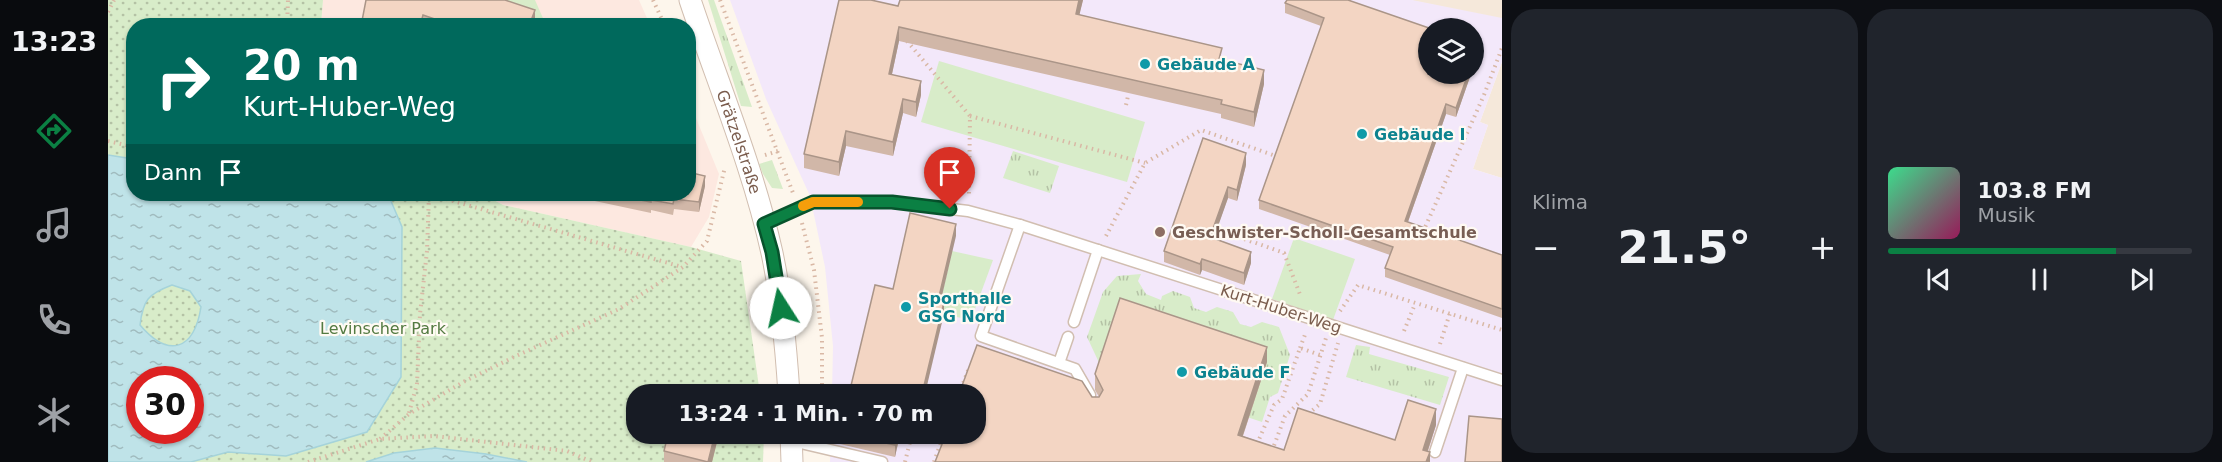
<!DOCTYPE html>
<html lang="de">
<meta charset="utf-8">
<style>
:root{--surface:#171b24;--page:#20242c;--text:#f1f3f6;--muted:#9ea1a6;--line:#363941;--accent:#0b8043}
body{margin:0;font-family:"DejaVu Sans",sans-serif;background:var(--page);color:var(--text);height:100vh;display:flex;flex-direction:column;font-size:22px;white-space:nowrap}
*{box-sizing:border-box;margin:0}
p{font-size:20px;color:var(--muted)}
.icon{flex:none;width:33px;height:33px;fill:none;stroke:currentColor;stroke-width:2;stroke-linecap:round;stroke-linejoin:round}
.map{position:relative;flex:1;overflow:hidden}
.panel{display:flex;flex-direction:column;gap:9px;padding:9px;background:#0d0f14;width:720px}
.panel>*{flex:none}
.guide{position:absolute;left:18px;top:18px;width:570px;height:183px;border-radius:24px;box-shadow:0 2px 4px #0004;background:#00695c;color:#fff;overflow:hidden}
.fabs{position:absolute;left:1310px;top:18px;display:grid;gap:12px}
.fabs a{display:grid;place-items:center;width:66px;height:66px;border-radius:50%;background:var(--surface);box-shadow:0 2px 4px #0004;font-size:30px}
.speed{position:absolute;left:18px;top:366px;display:flex;gap:12px;font-size:30px;font-weight:700;text-align:center}
.speed>*{display:grid;place-content:center;width:78px;height:78px;border-radius:50%;background:var(--surface);box-shadow:0 2px 4px #0004;line-height:1}
.speed .limit{border:9px solid #d22;background:#fff;color:#111}
.pin{position:absolute;display:grid;place-items:center;width:51px;height:51px;color:#fff;margin:-62px -26px;border-radius:50% 50% 50% 0;rotate:-45deg;box-shadow:0 0 6px #0007}
.pin .icon{rotate:45deg}
.me{position:absolute;width:66px;margin:-33px;rotate:350deg;stroke-linejoin:round;filter:drop-shadow(0 0 4px #0008)}
.turn{display:flex;align-items:center;gap:21px;height:126px;padding:0 18px;font-size:27px}
.turn .icon{width:78px;height:78px;stroke-width:2.5}
.turn b{display:block;font-size:42px;line-height:51px}
.then{display:flex;align-items:center;height:57px;padding:0 18px;background:#0003;gap:12px;font-size:22px}
.big{font-size:45px;font-weight:700;line-height:1.1}
.panel .widget{flex:1;display:flex;flex-direction:column;justify-content:center;gap:9px;min-width:0;padding:0 21px;border-radius:24px;background:var(--page)}
.song{display:flex;align-items:center;gap:18px}
.cover{width:72px;height:72px;border-radius:9px;background:linear-gradient(135deg,hsl(150 70% 55%),hsl(330 70% 35%))}
.played{height:6px;border-radius:3px;background:linear-gradient(90deg,var(--accent) 75%,var(--line) 75%)}
.keys{display:flex;justify-content:space-around;direction:ltr}
.heat{display:flex;justify-content:space-between;align-items:center;font-size:33px;direction:ltr}
.panel .tiles{flex:1;display:grid;gap:9px;grid-template-columns:repeat(2,1fr)}
.trip{position:absolute;left:518px;top:384px;width:360px;height:60px;border-radius:24px;background:var(--surface);box-shadow:0 2px 4px #0004;font-weight:700;line-height:60px;text-align:center}
main{display:flex;flex:1;min-height:0}
.menu{display:flex;flex-direction:column;width:108px;justify-content:space-around;align-items:center;background:#090b0e;color:var(--muted)}
.menu .icon{width:42px;height:42px}
.menu .on{color:var(--accent)}
.menu b{font-size:27px;color:var(--text)}
.map>svg:first-child{display:block}
</style>
<main>
<nav class="menu">
<b>13:23</b>
<svg class="icon on" aria-label="directions" viewBox="0 0 24 24"><path d="M12 3l9 9-9 9-9-9zM9 14v-3h6M13 9l2 2-2 2"/></svg>
<svg class="icon" aria-label="music" viewBox="0 0 24 24"><path d="M9 18V5l10-2v13"/><circle cx="6" cy="18" r="3"/><circle cx="16" cy="16" r="3"/></svg>
<svg class="icon" aria-label="phone" viewBox="0 0 24 24"><path d="M5 4h4l2 5-3 2q2 4 5 5l2-3 5 2v4C11 20 4 13 5 4z"/></svg>
<svg class="icon" aria-label="climate" viewBox="0 0 24 24"><path d="M12 3v18M4 7l16 10M4 17L20 7"/></svg>
</nav>
<div class="map">
<svg width="1394" height="462" viewBox="0 0 1394 462">
<defs>
<pattern id="grass-tufts" width="24" height="20" patternUnits="userSpaceOnUse" patternTransform="scale(1.5)"><rect width="24" height="20" fill="#d8ecc9"/><path d="M3 7l-1-3M5 7V3M7 7l1-3M15 17l-1-3M17 17v-4M19 17l1-3" fill="none" stroke="#b4c2a5"/></pattern>
<pattern id="park-dots" width="8" height="8" patternUnits="userSpaceOnUse" patternTransform="scale(1.5)"><rect width="8" height="8" fill="#d8ecc9"/><path d="M2 2h.1M6 6h.1" fill="none" stroke="#b4c2a5" stroke-width="1.8" stroke-linecap="round"/></pattern>
<pattern id="water-ripples" width="26" height="14" patternUnits="userSpaceOnUse" patternTransform="scale(1.5)"><rect width="26" height="14" fill="#bfe3e8"/><path d="M2 4q2-2 4 0t4 0M15 11q2-2 4 0t4 0" fill="none" stroke="#a0bbbe"/></pattern>
</defs>
<rect width="100%" height="100%" fill="#fdf6ec"/>
<g fill="#f5e8da">
<path d="M 1302,0 L 1394,0 L 1394,19 Z"/>
<path d="M 1394,62 L 1394,178 L 1365,169 L 1380,125 L 1372,122 Z"/>
</g>
<g fill="#fde8e0">
<path d="M 215,0 L 531,0 L 542,25 L 213,26 Z"/>
<path d="M 581,101 L 611,174 L 601,217 L 583,247 L 395,205 L 375,194 L 580,194 Z"/>
</g>
<path fill="#f3e8fa" fill-rule="evenodd" d="M 622,0 L 1304,0 L 1394,18 L 1394,62 L 1372,122 L 1380,125 L 1365,169 L 1394,178 L 1394,462 L 722,462 L 723,434 L 867,434 L 867,394 L 724,394 L 725,346 L 717,267 L 702,196 L 658,99 ZM 1320,28 L 1365,28 L 1365,74 L 1320,74 Z"/>
<g fill="url(#grass-tufts)">
<path d="M 363,0 L 427,0 L 438,25 L 425,25 L 426,21 Z"/>
<path d="M 600,0 L 606,0 L 644,107 L 633,106 Z"/>
<path d="M 905,151 L 951,166 L 942,193 L 895,178 Z"/>
<path d="M 664,160 L 675,189 L 664,188 L 655,174 L 651,164 Z"/>
<path d="M 1033,274 L 1030,281 L 1038,294 L 1053,300 L 1054,296 L 1065,291 L 1082,297 L 1086,308 L 1098,312 L 1109,307 L 1125,312 L 1132,324 L 1143,327 L 1154,322 L 1171,327 L 1182,355 L 1170,393 L 1162,397 L 1154,422 L 994,369 L 979,337 L 995,292 L 1009,276 Z"/>
<path d="M 1248,345 L 1262,347 L 1261,354 L 1341,377 L 1332,405 L 1238,377 Z"/>
</g>
<path fill="url(#park-dots)" fill-rule="evenodd" d="M 0,0 L 215,0 L 213,25 L 26,26 L 26,194 L 375,194 L 395,205 L 583,247 L 633,261 L 652,394 L 528,394 L 528,434 L 656,434 L 655,462 L 0,462 ZM 32,380 L 82,380 L 82,430 L 32,430 Z"/>
<g fill="#d8ecc9">
<path d="M 831,61 L 1037,122 L 1019,182 L 813,122 Z"/>
<path d="M 1186,238 L 1247,259 L 1225,320 L 1164,299 Z"/>
<path d="M 844,251 L 885,260 L 863,320 L 830,313 Z"/>
</g>
<g fill="url(#water-ripples)" stroke="#a5d3da" stroke-width="1.5" fill-rule="evenodd">
<path d="M 0,155 L 25,159 L 26,194 L 280,194 L 294,227 L 293,377 L 259,432 L 178,456 L 120,452 L 83,462 L 0,462 ZM 64,285 L 82,291 L 93,307 C 86,350 61,359 32,325 C 35,300 40,294 64,285 ZM 32,380 L 82,380 L 82,430 L 32,430 Z"/>
<path d="M 327,448 L 378,454 L 419,462 L 258,462 L 286,453 Z"/>
</g>
<g fill="none" stroke-linecap="round" stroke-linejoin="round">
<defs>
<g id="service">
<path d="M 656,224 L 705,202 L 784,202 L 860,211 L 912,225 L 1394,380"/>
<path d="M 912,225 L 873,336 L 967,369 L 982,395"/>
<path d="M 966,322 L 990,250"/>
<path d="M 951,363 L 960,337"/>
<path d="M 684,441 L 774,462"/>
<path d="M 1327,452 L 1355,368"/>
</g>
<g id="minor">
<path id="s1" d="M 582,0 C 610,84 645,167 664,253 C 674,300 678,347 681,394"/>
<path d="M 683,434 L 684,462"/>
</g>
</defs>
<use href="#service" stroke="#d1beb0" stroke-width="13"/>
<use href="#minor" stroke="#d1beb0" stroke-width="23"/>
<g stroke="#d9b8a5" stroke-width="4" stroke-dasharray="1.5 4.5" stroke-linecap="butt">
<path d="M 545,0 L 557,26"/>
<path d="M 612,0 L 685,193"/>
<path d="M 0,12 L 6,0"/>
<path d="M 179,26 L 180,0"/>
<path d="M 799,41 L 862,116 L 861,194"/>
<path d="M 580,73 L 585,83"/>
<path d="M 1018,105 L 1020,96"/>
<path d="M 862,116 L 1037,163"/>
<path d="M 0,141 L 26,147"/>
<path d="M 657,155 L 670,151"/>
<path d="M 321,194 L 574,267"/>
<path d="M 694,223 L 706,270 L 714,338 L 714,394"/>
<path d="M 1315,232 L 1376,95 L 1394,48"/>
<path d="M 1125,235 L 1176,253 L 1193,297"/>
<path d="M 998,236 L 1037,163 L 1093,130 L 1165,155"/>
<path d="M 1232,311 L 1250,285 L 1394,330"/>
<path d="M 1296,331 L 1307,304"/>
<path d="M 1332,344 L 1342,313"/>
<path d="M 1192,348 L 1198,332"/>
<path d="M 851,394 L 861,368"/>
<path d="M 301,413 L 309,384 L 312,314 L 319,251 L 321,194"/>
<path d="M 1200,414 L 1212,404 L 1230,343"/>
<path d="M 792,435 L 802,438"/>
<path d="M 272,439 L 301,414 L 357,381 L 408,356 L 511,309 L 575,267 L 599,241 L 617,167"/>
<path d="M 1149,444 L 1166,405 L 1174,399 L 1192,348 L 1212,355"/>
<path d="M 1164,451 L 1177,416 L 1200,394 L 1218,338"/>
<path d="M 200,462 L 272,439 L 326,436 L 459,451 L 484,462"/>
<path d="M 797,462 L 804,434"/>
<path d="M 826,462 L 836,434"/>
</g>
<use href="#service" stroke="#fff" stroke-width="10"/>
<use href="#minor" stroke="#fff" stroke-width="21"/>
</g>
<g fill="#d1b7a8">
<path d="M 258,0 L 427,21 L 425,26 L 253,26 Z"/>
<path d="M 792,0 L 975,0 L 971,15 L 1114,60 L 1156,84 L 1146,127 L 1113,118 L 1113,114 L 791,41 L 784,74 L 813,95 L 808,117 L 795,113 L 785,156 L 738,146 L 731,176 L 696,168 L 696,154 L 790,6 Z"/>
<path d="M 1240,0 L 1320,74 L 1363,74 L 1348,117 L 1338,114 L 1300,222 L 1394,255 L 1394,318 L 1277,277 L 1277,268 L 1282,255 L 1151,209 L 1151,200 L 1213,26 L 1177,13 L 1177,3 Z"/>
<path d="M 1138,165 L 1129,201 L 1120,198 L 1105,239 L 1143,263 L 1136,285 L 1094,270 L 1092,275 L 1056,262 L 1056,251 Z"/>
<path d="M 585,173 L 597,186 L 591,212 L 566,209 L 565,215 L 543,210 L 543,213 L 454,194 L 580,194 Z"/>
<path d="M 1159,362 L 1135,436 L 1176,450 L 1287,440 L 1328,425 L 1320,451 L 1322,462 L 827,462 L 984,397 L 991,397 L 987,390 L 987,374 Z"/>
<path d="M 560,434 L 611,434 L 604,462 L 556,462 L 556,451 Z"/>
<path d="M 732,434 L 792,434 L 787,457 L 732,444 Z"/>
</g>
<g fill="#aa9588">
<path d="M 971,0 L 975,0 L 968,29 L 968,14 Z"/>
<path d="M 427,10 L 427,21 L 425,26 L 421,26 Z"/>
<path d="M 791,27 L 791,41 L 781,88 L 781,74 Z"/>
<path d="M 1156,70 L 1156,84 L 1146,127 L 1146,112 Z"/>
<path d="M 1360,74 L 1363,74 L 1348,117 L 1348,108 Z"/>
<path d="M 813,81 L 813,95 L 808,117 L 808,102 Z"/>
<path d="M 795,99 L 795,113 L 785,156 L 785,142 Z"/>
<path d="M 1338,104 L 1338,114 L 1297,230 L 1297,221 Z"/>
<path d="M 738,131 L 738,146 L 731,176 L 731,162 Z"/>
<path d="M 1138,153 L 1138,165 L 1129,201 L 1129,190 Z"/>
<path d="M 597,176 L 597,186 L 591,212 L 591,202 Z"/>
<path d="M 1120,187 L 1120,198 L 1102,249 L 1102,237 Z"/>
<path d="M 848,224 L 848,236 L 830,313 L 830,301 Z"/>
<path d="M 1143,252 L 1143,263 L 1136,285 L 1136,273 Z"/>
<path d="M 1094,259 L 1094,270 L 1092,275 L 1092,264 Z"/>
<path d="M 836,302 L 836,314 L 817,394 L 814,394 Z"/>
<path d="M 1159,347 L 1159,362 L 1130,450 L 1130,435 Z"/>
<path d="M 1328,409 L 1328,425 L 1316,462 L 1315,450 Z"/>
<path d="M 607,434 L 611,434 L 604,462 L 600,462 Z"/>
<path d="M 789,434 L 792,434 L 787,457 L 787,445 Z"/>
<path d="M 1322,452 L 1322,462 L 1318,462 Z"/>
</g>
<g fill="#f3d5c3" stroke="#aa9588" stroke-width="1.5">
<path d="M 258,0 L 397,0 L 427,10 L 421,26 L 347,26 L 315,15 L 312,26 L 253,26 Z"/>
<path d="M 731,0 L 763,0 L 790,6 L 792,0 L 971,0 L 968,14 L 1114,48 L 1111,59 L 1156,70 L 1146,112 L 1113,104 L 1114,100 L 791,27 L 781,74 L 813,81 L 808,102 L 795,99 L 785,142 L 738,131 L 731,162 L 696,154 Z"/>
<path d="M 1179,0 L 1240,0 L 1321,28 L 1320,28 L 1320,74 L 1360,74 L 1348,108 L 1338,104 L 1297,221 L 1394,255 L 1394,309 L 1277,268 L 1285,247 L 1151,200 L 1216,18 L 1177,3 Z"/>
<path d="M 1095,138 L 1138,153 L 1129,190 L 1120,187 L 1102,237 L 1143,252 L 1136,273 L 1094,259 L 1092,264 L 1056,251 Z"/>
<path d="M 580,166 L 585,167 L 584,173 L 597,176 L 591,202 L 566,199 L 565,204 L 543,200 L 543,202 L 502,194 L 580,194 Z"/>
<path d="M 802,213 L 848,224 L 830,301 L 836,302 L 814,394 L 741,394 L 767,285 L 785,289 Z"/>
<path d="M 1012,298 L 1159,347 L 1130,435 L 1176,450 L 1190,408 L 1287,440 L 1300,400 L 1328,409 L 1315,450 L 1322,452 L 1318,462 L 827,462 L 838,434 L 867,434 L 867,394 L 851,394 L 869,345 L 974,381 L 984,397 L 991,397 L 995,390 L 987,374 Z"/>
<path d="M 1361,416 L 1394,419 L 1394,462 L 1357,462 Z"/>
<path d="M 560,434 L 607,434 L 600,462 L 556,451 Z"/>
<path d="M 737,434 L 789,434 L 787,445 Z"/>
</g>
<g fill="none" stroke-linecap="round" stroke-linejoin="round">
<defs>
<path id="route" d="M 673,308 L 664,252 L 656,224 L 705,202 L 784,202 L 842,209"/>
</defs>
<use href="#route" stroke="#07532c" stroke-width="15"/>
<use href="#route" stroke="#0b8043" stroke-width="10"/>
<path stroke="#f59e0b" stroke-width="10" d="M 695,206 L 705,202 L 750,202"/>
</g>
<g fill="#0f9aa8" stroke="#fffaf3" stroke-width="2">
<circle cx="1037" cy="64" r="6"/>
<circle cx="1254" cy="134" r="6"/>
<circle cx="798" cy="307" r="6"/>
<circle cx="1074" cy="372" r="6"/>
</g>
<circle fill="#8d6e63" stroke="#fffaf3" stroke-width="2" cx="1052" cy="232" r="6"/>
<g text-anchor="middle" dominant-baseline="central" stroke-width="4.5" stroke-linejoin="round" paint-order="stroke">
<g font-size="16" font-weight="bold" fill="#0d838f" stroke="#fffaf3" text-anchor="start">
<text x="1049" y="64">Gebäude A</text>
<text x="1266" y="134">Gebäude I</text>
<text x="810" y="298">Sporthalle<tspan x="810" dy="18">GSG Nord</tspan></text>
<text x="1086" y="372">Gebäude F</text>
</g>
<g font-size="16" fill="#7a5c4d" stroke="#fffaf3">
<text stroke="none"><textPath href="#s1" startOffset="150">Grätzelstraße</textPath></text>
<text transform="translate(1173 309) rotate(18)">Kurt-Huber-Weg</text>
</g>
<g font-size="16" font-weight="bold" fill="#785e54" stroke="#fffaf3" text-anchor="start">
<text x="1064" y="232">Geschwister-Scholl-Gesamtschule</text>
</g>
<g font-size="16" fill="#537a41" stroke="#fffaf3">
<text x="275" y="328">Levinscher Park</text>
</g>
</g>
</svg>
<div class="fabs">
<a><svg class="icon" aria-label="layers" viewBox="0 0 24 24"><path d="M12 4l9 5-9 5-9-5zM3 14l9 5 9-5"/></svg></a>
</div>
<div class="speed"><div class="limit">30</div></div>
<div class="pin" style="left:842px;top:209px;background:#d93025"><svg class="icon" aria-label="arrive" viewBox="0 0 24 24"><path d="M6 21V4h12l-3 4 3 4H6"/></svg></div>
<svg class="me" style="left:673px;top:308px" viewBox="-20 -20 40 40"><circle r="19" fill="#fff"/><path d="M0-13L10 11 0 6-10 11z" fill="#0b8043"/></svg>
<div class="trip">13:24 · 1 Min. · 70 m</div>
<div class="guide">
<div class="turn"><svg class="icon" aria-label="right" viewBox="0 0 24 24"><path d="M7 20v-9h11M14 6l5 5-5 5"/></svg><div><b>20 m</b>Kurt-Huber-Weg</div></div>
<div class="then">Dann<svg class="icon" aria-label="arrive" viewBox="0 0 24 24"><path d="M6 21V4h12l-3 4 3 4H6"/></svg></div>
</div>
</div>
<section class="panel">
<div class="tiles">
<div class="widget"><p>Klima</p>
<div class="heat"><a>−</a><b class="big">21.5°</b><a>+</a></div>
</div>
<div class="widget">
<div class="song"><i class="cover"></i><div><b>103.8 FM</b><p>Musik</p></div></div>
<div class="played"></div>
<div class="keys"><svg class="icon" aria-label="previous" viewBox="0 0 24 24"><path d="M18 5L8 12l10 7zM5 5v14"/></svg><svg class="icon" aria-label="pause" viewBox="0 0 24 24"><path d="M8 5v14M16 5v14"/></svg><svg class="icon" aria-label="next" viewBox="0 0 24 24"><path d="M6 5l10 7-10 7zM19 5v14"/></svg></div>
</div>
</div>
</section>
</main>
